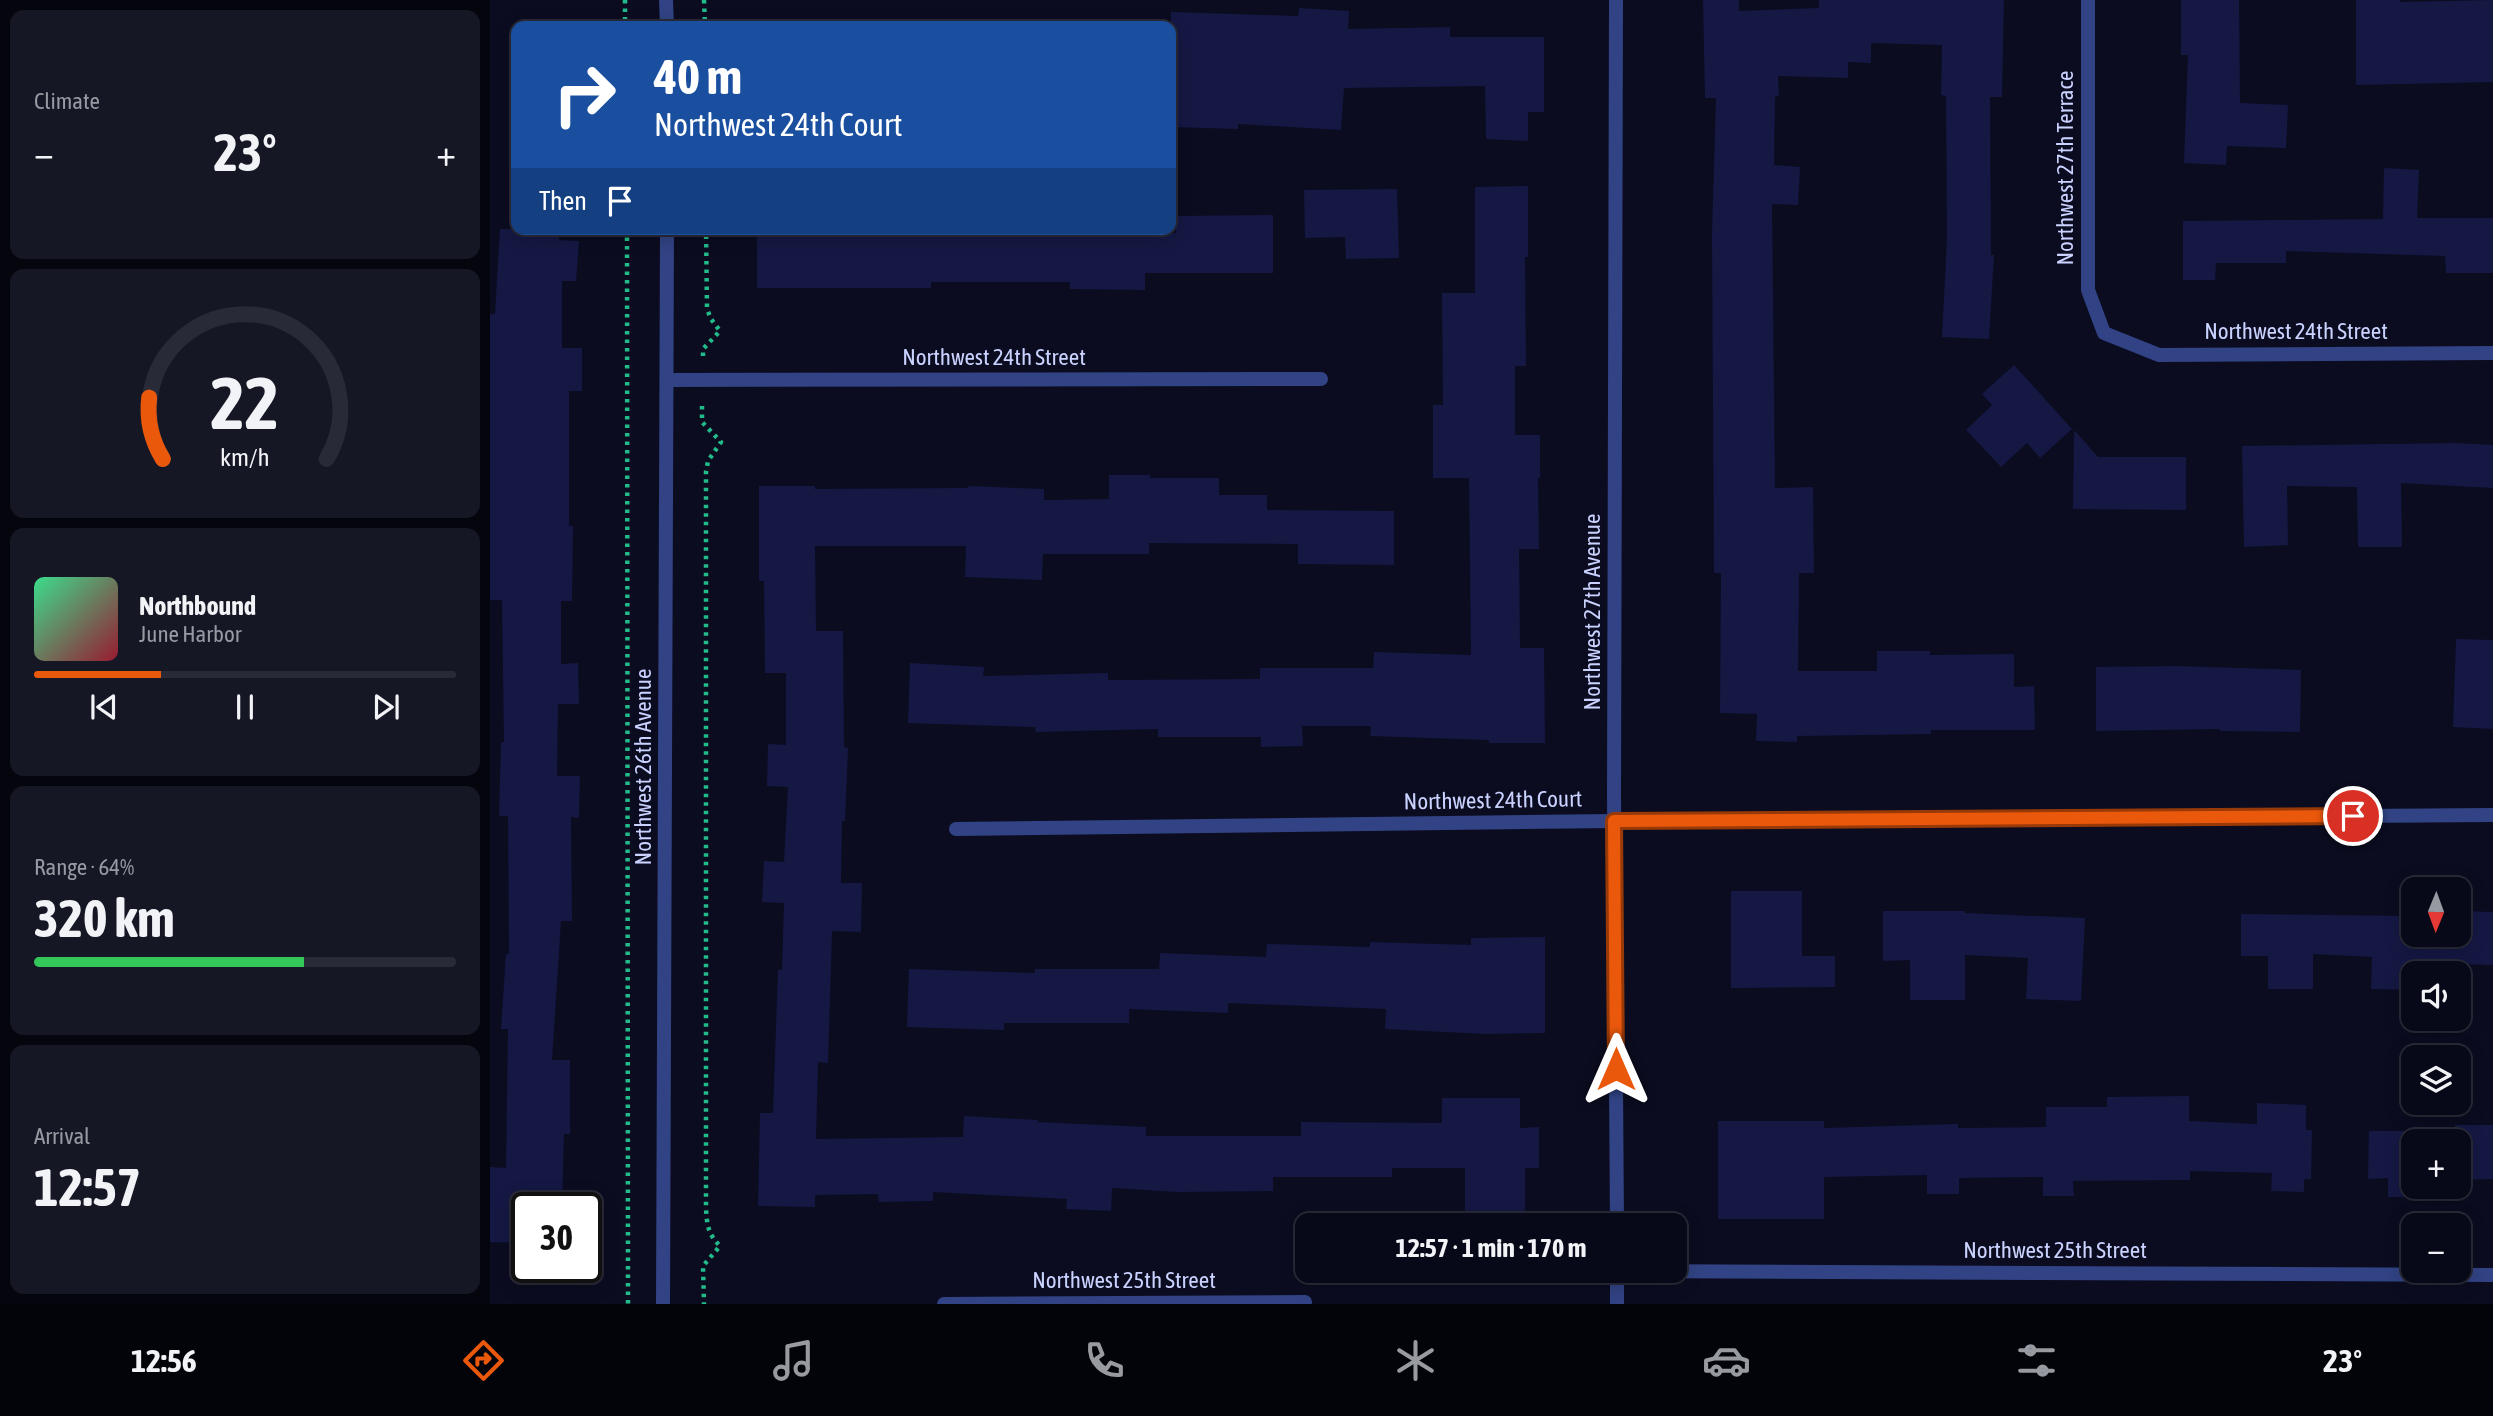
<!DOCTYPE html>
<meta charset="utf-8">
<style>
:root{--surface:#080918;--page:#161725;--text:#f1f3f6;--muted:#989aa2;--line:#292a37;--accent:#ea580c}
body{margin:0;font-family:"Asap Condensed",sans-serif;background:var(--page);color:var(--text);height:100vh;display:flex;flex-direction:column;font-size:26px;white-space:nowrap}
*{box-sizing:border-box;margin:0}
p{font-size:23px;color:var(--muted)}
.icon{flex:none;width:38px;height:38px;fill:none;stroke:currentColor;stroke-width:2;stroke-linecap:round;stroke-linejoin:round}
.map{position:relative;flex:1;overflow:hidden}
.details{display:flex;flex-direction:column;gap:10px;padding:10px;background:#04050d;width:490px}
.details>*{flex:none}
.top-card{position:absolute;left:21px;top:21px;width:665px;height:214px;border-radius:14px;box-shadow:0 4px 18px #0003,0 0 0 2px var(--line);background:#1a4fa0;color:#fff;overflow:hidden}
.needle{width:46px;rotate:181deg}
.fabs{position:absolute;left:1911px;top:877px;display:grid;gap:14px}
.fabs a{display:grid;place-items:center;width:70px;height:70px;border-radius:14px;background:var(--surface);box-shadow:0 4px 18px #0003,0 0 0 2px var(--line);font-size:35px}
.speed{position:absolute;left:21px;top:1192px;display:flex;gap:14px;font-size:35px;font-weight:700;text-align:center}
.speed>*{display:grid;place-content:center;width:91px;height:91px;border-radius:50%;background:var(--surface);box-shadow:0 4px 18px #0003,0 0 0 2px var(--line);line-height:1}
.speed .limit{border:4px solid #111;border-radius:10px;background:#fff;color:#111}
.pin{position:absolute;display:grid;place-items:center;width:60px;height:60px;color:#fff;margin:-30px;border:4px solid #fff;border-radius:50%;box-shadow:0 2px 7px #0007}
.me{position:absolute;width:77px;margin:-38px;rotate:0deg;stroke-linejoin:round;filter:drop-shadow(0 0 5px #0008)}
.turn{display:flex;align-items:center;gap:24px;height:147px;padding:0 28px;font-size:32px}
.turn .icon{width:91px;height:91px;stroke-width:2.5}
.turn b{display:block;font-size:49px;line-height:60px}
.then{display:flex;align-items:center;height:66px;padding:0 28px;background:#0003;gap:14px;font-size:26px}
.big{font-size:52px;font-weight:700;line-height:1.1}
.details .widget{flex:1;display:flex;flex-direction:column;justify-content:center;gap:10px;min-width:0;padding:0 24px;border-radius:14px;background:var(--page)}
.details .dial{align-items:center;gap:0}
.dial svg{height:182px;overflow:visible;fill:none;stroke:var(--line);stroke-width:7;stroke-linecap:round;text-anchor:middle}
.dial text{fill:var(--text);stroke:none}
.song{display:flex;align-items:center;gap:21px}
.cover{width:84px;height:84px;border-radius:10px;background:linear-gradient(135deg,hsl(150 70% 55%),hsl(350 70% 35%))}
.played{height:7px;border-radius:4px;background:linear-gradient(90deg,var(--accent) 30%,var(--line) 30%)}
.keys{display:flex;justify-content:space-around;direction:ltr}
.heat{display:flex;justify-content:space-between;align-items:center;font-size:38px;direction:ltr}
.charge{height:10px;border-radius:5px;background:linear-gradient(90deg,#34c759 64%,var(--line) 0)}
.trip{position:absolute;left:805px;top:1213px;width:392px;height:70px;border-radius:14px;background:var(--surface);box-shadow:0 4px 18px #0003,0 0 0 2px var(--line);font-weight:700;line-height:70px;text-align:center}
.dock{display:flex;height:112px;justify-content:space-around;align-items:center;background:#03040a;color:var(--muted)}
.dock .icon{width:49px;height:49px}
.dock .on{color:var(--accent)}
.dock b{font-size:32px;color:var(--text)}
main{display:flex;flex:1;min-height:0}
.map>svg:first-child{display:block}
</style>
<main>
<section class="details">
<div class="widget"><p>Climate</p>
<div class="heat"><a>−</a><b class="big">23°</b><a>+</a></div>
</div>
<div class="widget dial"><svg viewBox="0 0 100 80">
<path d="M14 69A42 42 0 1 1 86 69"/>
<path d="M14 69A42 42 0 0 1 8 42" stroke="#ea580c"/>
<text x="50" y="56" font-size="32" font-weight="700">22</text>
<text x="50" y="72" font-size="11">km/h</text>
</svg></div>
<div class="widget">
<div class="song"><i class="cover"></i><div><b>Northbound</b><p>June Harbor</p></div></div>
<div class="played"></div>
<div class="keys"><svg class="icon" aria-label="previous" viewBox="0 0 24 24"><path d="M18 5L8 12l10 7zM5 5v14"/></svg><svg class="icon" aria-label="pause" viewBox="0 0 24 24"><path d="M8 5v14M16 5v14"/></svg><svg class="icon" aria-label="next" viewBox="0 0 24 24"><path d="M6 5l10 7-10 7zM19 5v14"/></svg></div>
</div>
<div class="widget"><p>Range · 64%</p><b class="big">320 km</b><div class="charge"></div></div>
<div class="widget"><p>Arrival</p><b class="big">12:57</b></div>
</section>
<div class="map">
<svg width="2003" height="1304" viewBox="0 0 2003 1304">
<rect width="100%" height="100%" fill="#0b0c20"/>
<g fill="#151843">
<path d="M 1213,0 L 1249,0 L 1249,11 L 1329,8 L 1329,0 L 1514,0 L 1512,97 L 1500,97 L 1501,255 L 1504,255 L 1499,339 L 1452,337 L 1457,239 L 1456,96 L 1451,95 L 1452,45 L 1381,43 L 1381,63 L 1358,62 L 1358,78 L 1288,76 L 1289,96 L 1285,97 L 1284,165 L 1310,167 L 1308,205 L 1282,204 L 1285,488 L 1323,487 L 1324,573 L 1309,573 L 1308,671 L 1387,671 L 1387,651 L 1440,651 L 1440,655 L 1524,654 L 1524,687 L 1544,686 L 1545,730 L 1441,730 L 1441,734 L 1307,736 L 1307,742 L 1266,741 L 1267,714 L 1230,713 L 1231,573 L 1224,573 L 1222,233 L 1226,98 L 1215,98 Z"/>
<path d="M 1691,0 L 1749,0 L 1750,103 L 1798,105 L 1796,148 L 1737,146 L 1736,165 L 1694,163 L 1698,55 L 1691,55 Z"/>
<path d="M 1866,0 L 1910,0 L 1910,2 L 2003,0 L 2003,82 L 1866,85 Z"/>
<path d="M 809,8 L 859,11 L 858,29 L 960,27 L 960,37 L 1054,37 L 1054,112 L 1038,112 L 1038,141 L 996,139 L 995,86 L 854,88 L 851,130 L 748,124 L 748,129 L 681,127 L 681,12 L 808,16 Z"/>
<path d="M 1894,168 L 1929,170 L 1927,218 L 2003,218 L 2003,273 L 1956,273 L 1955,256 L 1796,251 L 1796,263 L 1726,263 L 1725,280 L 1693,280 L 1693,221 L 1893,219 Z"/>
<path d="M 1038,186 L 1038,257 L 1035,257 L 1036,366 L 1025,366 L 1025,435 L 1050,435 L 1050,478 L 1048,478 L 1049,549 L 1029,549 L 1030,648 L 1054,648 L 1055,743 L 999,743 L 999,740 L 880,736 L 881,726 L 812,726 L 813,746 L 771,747 L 771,737 L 668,737 L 668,729 L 546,732 L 545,727 L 418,723 L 420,663 L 494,667 L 493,676 L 618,673 L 618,680 L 770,679 L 770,668 L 883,668 L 884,652 L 981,655 L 979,478 L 943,478 L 943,405 L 953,405 L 952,293 L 985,293 L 985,187 Z"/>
<path d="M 907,189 L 909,258 L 856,259 L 855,237 L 815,238 L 814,190 Z"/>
<path d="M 783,215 L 783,273 L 655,273 L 655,290 L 580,289 L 580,282 L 441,282 L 441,288 L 267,288 L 267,229 L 546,229 L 546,232 L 686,233 L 686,216 Z"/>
<path d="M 10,229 L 69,229 L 69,240 L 89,241 L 86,281 L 72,281 L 72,348 L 92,348 L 92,391 L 79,391 L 79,526 L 83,526 L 82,601 L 71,601 L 71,664 L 88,663 L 89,704 L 68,704 L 67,776 L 90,776 L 89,818 L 81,817 L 82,921 L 71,921 L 62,1060 L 80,1060 L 80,1134 L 74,1134 L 72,1208 L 37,1208 L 37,1243 L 0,1242 L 0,1167 L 16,1168 L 18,1029 L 11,1029 L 16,954 L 19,954 L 18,816 L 9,816 L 11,742 L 14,742 L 12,600 L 0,600 L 0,314 L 5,314 Z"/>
<path d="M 1524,365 L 1582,429 L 1550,458 L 1537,443 L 1511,467 L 1476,430 L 1502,405 L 1492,394 Z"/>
<path d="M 1584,430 L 1608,457 L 1696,457 L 1696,510 L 1583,509 Z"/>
<path d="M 1966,443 L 2003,445 L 2003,488 L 1911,483 L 1912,547 L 1868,547 L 1867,487 L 1797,486 L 1798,545 L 1754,547 L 1752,446 Z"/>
<path d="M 619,475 L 660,475 L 660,478 L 729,478 L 729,495 L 777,495 L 777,510 L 904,511 L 904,565 L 808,564 L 808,544 L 659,543 L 659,554 L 553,554 L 552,580 L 475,577 L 476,546 L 325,546 L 326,631 L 353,631 L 354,747 L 358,748 L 355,821 L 352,821 L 351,883 L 372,883 L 371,932 L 342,931 L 338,1063 L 328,1062 L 326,1139 L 473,1137 L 474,1116 L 548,1120 L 548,1122 L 656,1127 L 656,1136 L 811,1136 L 811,1122 L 952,1123 L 952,1098 L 1030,1098 L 1030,1128 L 1049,1127 L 1049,1168 L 1035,1168 L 1035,1225 L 975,1225 L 975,1168 L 902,1168 L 902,1177 L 783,1177 L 783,1191 L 688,1192 L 622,1188 L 621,1211 L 576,1209 L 577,1199 L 443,1192 L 443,1201 L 389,1202 L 388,1194 L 325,1195 L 325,1207 L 268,1206 L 270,1113 L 283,1113 L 288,970 L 292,970 L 294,903 L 272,902 L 274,861 L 294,862 L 298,787 L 277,786 L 278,744 L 296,745 L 296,673 L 275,673 L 274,581 L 269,581 L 269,486 L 325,486 L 325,489 L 478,488 L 478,486 L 554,489 L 554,500 L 619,499 Z"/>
<path d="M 1966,639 L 2003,640 L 2003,729 L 1963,727 Z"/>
<path d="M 1687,666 L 1811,670 L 1810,732 L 1730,731 L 1730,729 L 1606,731 L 1606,667 Z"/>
<path d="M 1241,891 L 1312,891 L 1312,956 L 1345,956 L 1345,987 L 1241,988 Z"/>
<path d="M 1393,911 L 1475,911 L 1475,913 L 1595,918 L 1591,1001 L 1536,999 L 1538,958 L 1475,955 L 1475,1000 L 1420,1000 L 1420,960 L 1393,961 Z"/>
<path d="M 1969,911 L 2003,912 L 2003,965 L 1937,963 L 1937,973 L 1923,973 L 1923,990 L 1881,989 L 1882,957 L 1823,954 L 1823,989 L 1778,989 L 1778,956 L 1751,956 L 1751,914 L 1923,916 L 1923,934 L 1969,934 Z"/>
<path d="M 1055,937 L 1055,1033 L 996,1034 L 895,1029 L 896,1009 L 738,1003 L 738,1013 L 639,1009 L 639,1023 L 514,1023 L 514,1030 L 417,1027 L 419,969 L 545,973 L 545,969 L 669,969 L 670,953 L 776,957 L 777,944 L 880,947 L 880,942 L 981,945 L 981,938 Z"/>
<path d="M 1699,1096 L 1699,1121 L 1767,1124 L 1767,1103 L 1816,1105 L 1816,1130 L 1822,1130 L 1821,1179 L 1814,1179 L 1814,1192 L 1781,1191 L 1782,1173 L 1700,1171 L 1700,1180 L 1583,1181 L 1584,1196 L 1553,1196 L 1553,1177 L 1469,1178 L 1469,1194 L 1437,1194 L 1437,1175 L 1334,1177 L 1334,1219 L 1228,1219 L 1228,1121 L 1334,1121 L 1334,1128 L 1468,1124 L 1468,1128 L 1556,1127 L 1556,1107 L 1617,1107 L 1617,1097 Z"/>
<path d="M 1965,1125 L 2003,1125 L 2003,1179 L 1969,1180 L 1969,1141 L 1923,1141 L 1923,1186 L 1929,1186 L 1929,1197 L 1898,1197 L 1898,1178 L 1878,1179 L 1879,1131 L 1965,1131 Z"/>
<path d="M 975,1270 L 1035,1270 L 1035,1283 L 975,1282 Z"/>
</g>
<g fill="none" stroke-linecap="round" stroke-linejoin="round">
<g stroke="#22bb8a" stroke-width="4.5" stroke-dasharray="3.5 5" stroke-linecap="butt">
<path d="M 135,0 L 135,26"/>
<path d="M 214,0 L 215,26"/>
<path d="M 137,229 L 138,1304"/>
<path d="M 213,356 L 213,349 L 230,331 L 221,319 L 217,309 L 216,229"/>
<path d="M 212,406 L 212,422 L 231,442 L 218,461 L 216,472 L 216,1209 C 217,1225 218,1234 230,1246 L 213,1266 L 214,1304"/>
</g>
<g stroke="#314384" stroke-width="14">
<path d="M 176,0 L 177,26"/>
<path d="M 1126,0 L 1124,796 L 1127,1225"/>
<path d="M 1598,0 L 1598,290 L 1614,333 L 1669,355 L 2003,353"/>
<path d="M 177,380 L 831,379"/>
<path d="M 466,829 L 1124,821 L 2003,815"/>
<path d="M 1127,1270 L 1127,1304"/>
<path d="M 1127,1271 L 2003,1275"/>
<path d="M 173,1304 L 177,229"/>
<path d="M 454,1304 L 815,1302"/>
</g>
</g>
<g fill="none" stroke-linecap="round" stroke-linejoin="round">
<defs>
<path id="route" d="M 1126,1069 L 1124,821 L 1863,816"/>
</defs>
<use href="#route" stroke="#983908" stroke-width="18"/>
<use href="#route" stroke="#ea580c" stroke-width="12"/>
</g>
<g text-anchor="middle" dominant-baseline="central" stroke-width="7" stroke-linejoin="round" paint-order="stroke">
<g font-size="23" fill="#cad2ff" stroke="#0b0c20">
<text transform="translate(1575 168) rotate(-90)">Northwest 27th Terrace</text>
<text x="1806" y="331">Northwest 24th Street</text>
<text x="504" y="357">Northwest 24th Street</text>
<text transform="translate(1102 612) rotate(-90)">Northwest 27th Avenue</text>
<text transform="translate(153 767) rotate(-90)">Northwest 26th Avenue</text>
<text transform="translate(1003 800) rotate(-1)">Northwest 24th Court</text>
<text x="1565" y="1250">Northwest 25th Street</text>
<text x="634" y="1280">Northwest 25th Street</text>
</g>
</g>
</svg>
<div class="fabs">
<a><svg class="needle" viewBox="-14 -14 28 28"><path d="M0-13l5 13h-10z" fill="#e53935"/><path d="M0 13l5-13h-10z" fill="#989aa2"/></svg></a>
<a><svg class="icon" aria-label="sound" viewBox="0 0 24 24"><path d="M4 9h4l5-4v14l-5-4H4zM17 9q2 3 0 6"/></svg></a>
<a><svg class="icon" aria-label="layers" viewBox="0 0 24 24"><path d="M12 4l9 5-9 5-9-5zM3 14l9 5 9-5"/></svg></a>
<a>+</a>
<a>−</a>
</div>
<div class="speed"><div class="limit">30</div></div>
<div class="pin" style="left:1863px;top:816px;background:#d93025"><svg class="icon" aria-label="arrive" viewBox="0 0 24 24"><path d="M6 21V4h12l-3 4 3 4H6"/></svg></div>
<svg class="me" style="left:1126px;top:1069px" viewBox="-20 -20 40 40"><path d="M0-17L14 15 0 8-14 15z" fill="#ea580c" stroke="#fff" stroke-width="4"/></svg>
<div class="trip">12:57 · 1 min · 170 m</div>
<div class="top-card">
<div class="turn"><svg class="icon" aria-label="right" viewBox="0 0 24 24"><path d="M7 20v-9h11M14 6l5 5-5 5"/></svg><div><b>40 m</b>Northwest 24th Court</div></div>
<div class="then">Then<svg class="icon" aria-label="arrive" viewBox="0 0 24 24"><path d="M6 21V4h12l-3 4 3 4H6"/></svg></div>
</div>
</div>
</main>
<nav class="dock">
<b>12:56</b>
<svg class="icon on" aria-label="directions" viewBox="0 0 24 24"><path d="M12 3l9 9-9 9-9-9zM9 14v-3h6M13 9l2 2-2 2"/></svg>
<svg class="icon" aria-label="music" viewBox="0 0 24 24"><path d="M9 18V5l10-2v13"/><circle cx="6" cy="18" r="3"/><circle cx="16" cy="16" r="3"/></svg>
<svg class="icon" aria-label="phone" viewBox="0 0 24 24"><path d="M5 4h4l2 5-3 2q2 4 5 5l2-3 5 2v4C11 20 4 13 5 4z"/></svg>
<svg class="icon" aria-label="climate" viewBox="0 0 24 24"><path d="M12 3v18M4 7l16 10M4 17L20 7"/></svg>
<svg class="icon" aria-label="car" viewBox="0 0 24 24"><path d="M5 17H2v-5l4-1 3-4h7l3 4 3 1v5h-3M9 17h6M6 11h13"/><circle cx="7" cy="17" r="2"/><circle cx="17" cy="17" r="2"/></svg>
<svg class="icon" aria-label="filters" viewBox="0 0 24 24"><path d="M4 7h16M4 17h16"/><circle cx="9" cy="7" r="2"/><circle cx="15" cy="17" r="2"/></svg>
<b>23°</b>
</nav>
